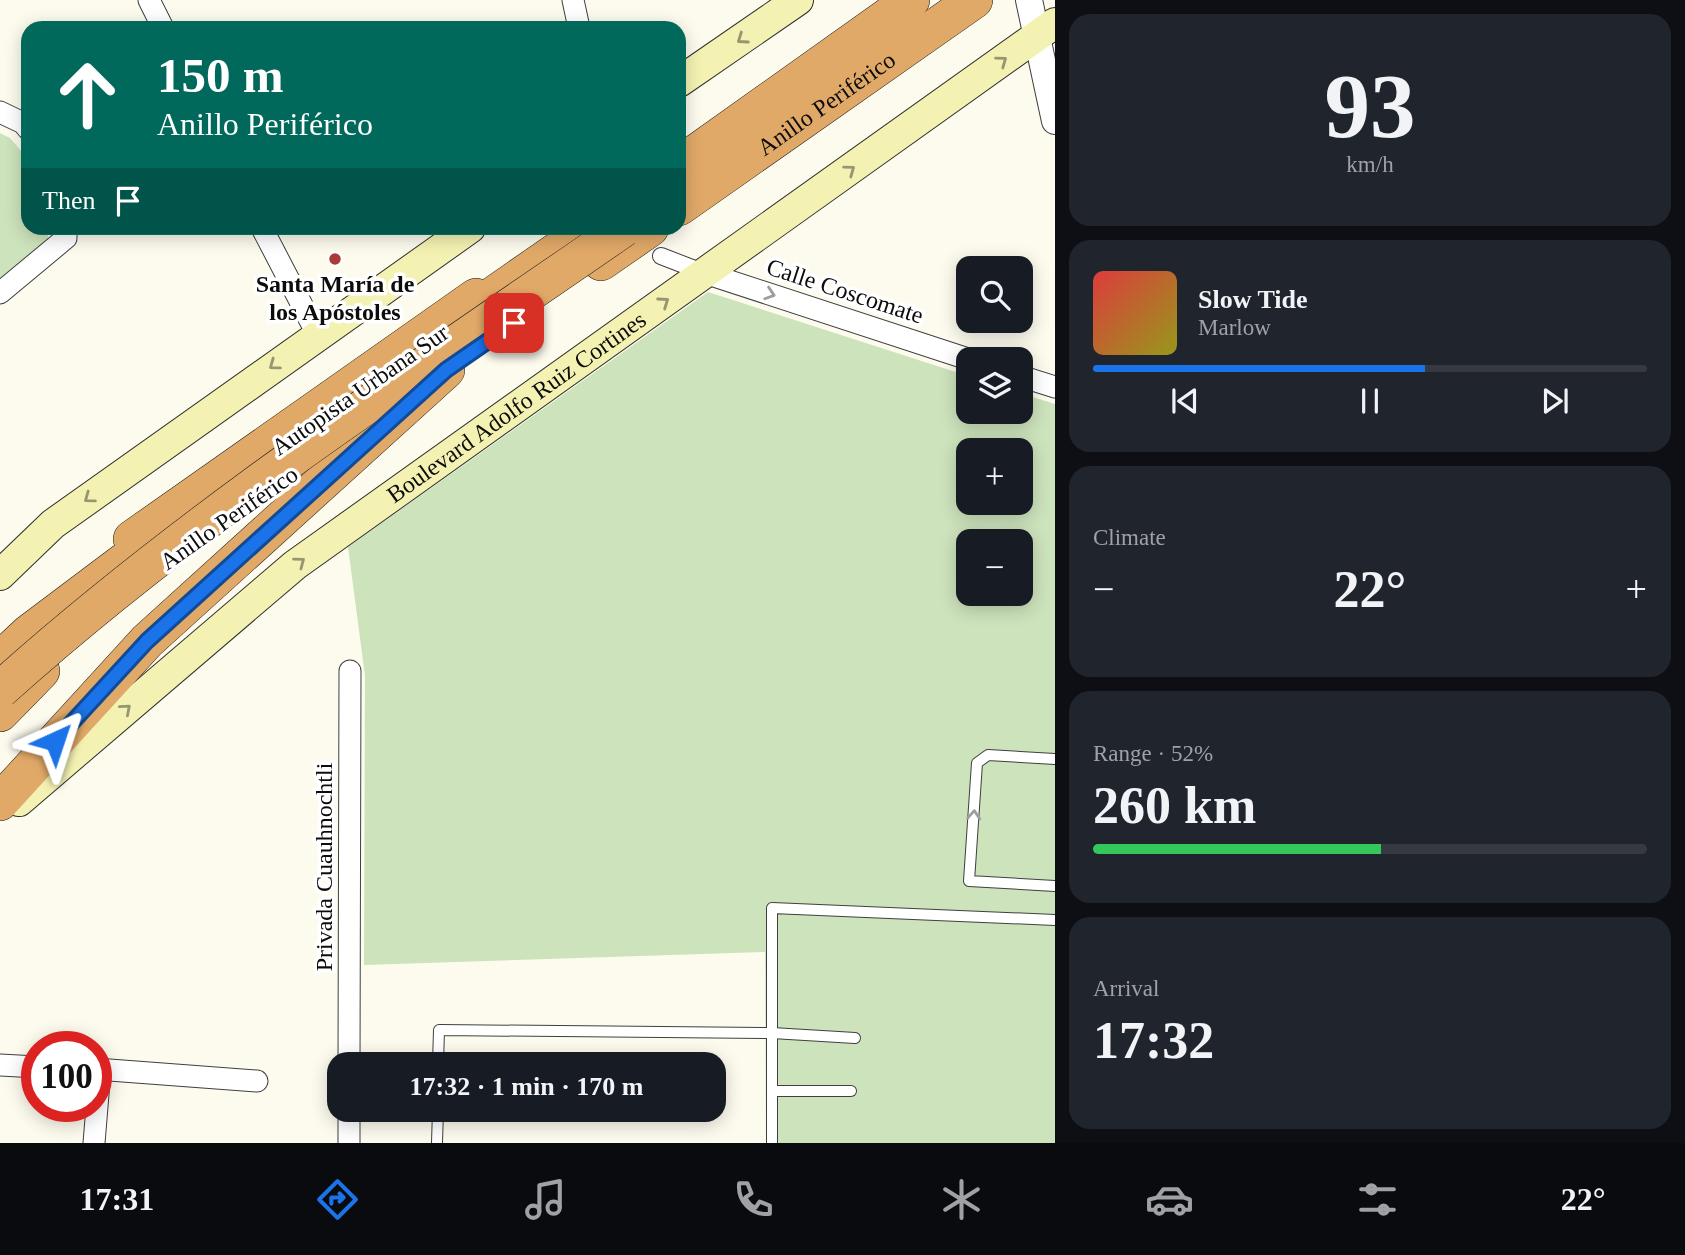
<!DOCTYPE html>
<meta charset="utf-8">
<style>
:root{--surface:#171b24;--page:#20242c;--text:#f1f3f6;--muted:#9ea1a6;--line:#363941;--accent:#1a73e8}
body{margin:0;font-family:"Times New Roman",serif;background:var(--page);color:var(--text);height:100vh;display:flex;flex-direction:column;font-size:26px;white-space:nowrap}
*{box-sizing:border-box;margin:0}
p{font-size:23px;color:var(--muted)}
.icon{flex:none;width:38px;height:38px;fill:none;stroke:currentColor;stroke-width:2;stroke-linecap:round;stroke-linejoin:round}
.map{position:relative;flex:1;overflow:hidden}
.drawer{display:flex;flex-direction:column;gap:14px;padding:14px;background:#0d0f14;width:630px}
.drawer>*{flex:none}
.guide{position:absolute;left:21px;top:21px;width:665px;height:214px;border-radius:21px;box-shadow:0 4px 18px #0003;background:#00695c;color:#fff;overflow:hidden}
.fabs{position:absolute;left:956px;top:256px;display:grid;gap:14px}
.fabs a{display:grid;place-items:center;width:77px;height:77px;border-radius:14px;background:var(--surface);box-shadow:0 4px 18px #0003;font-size:35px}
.speed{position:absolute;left:21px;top:1031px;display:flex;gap:14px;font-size:35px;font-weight:700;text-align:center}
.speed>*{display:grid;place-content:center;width:91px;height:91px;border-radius:50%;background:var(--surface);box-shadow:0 4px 18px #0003;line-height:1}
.speed .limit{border:10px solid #d22;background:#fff;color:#111}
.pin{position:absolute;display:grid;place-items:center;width:60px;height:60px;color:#fff;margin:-30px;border-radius:14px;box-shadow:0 4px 10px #0006}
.me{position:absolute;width:77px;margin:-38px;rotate:42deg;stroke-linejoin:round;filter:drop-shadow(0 0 5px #0008)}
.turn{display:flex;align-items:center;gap:24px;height:147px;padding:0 21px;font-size:32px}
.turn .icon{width:91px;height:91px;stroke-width:2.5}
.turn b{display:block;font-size:49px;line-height:60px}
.then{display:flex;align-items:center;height:66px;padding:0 21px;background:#0003;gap:14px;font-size:26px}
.big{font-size:52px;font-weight:700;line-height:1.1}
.drawer .tile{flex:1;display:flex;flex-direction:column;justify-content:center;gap:10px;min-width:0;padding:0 24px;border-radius:21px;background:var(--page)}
.drawer .dial{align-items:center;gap:0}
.dial b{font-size:91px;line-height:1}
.song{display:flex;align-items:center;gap:21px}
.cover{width:84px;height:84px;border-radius:10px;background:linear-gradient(135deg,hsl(0 70% 55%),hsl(60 70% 35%))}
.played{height:7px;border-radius:4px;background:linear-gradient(90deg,var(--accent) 60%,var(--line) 60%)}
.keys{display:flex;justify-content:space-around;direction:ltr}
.heat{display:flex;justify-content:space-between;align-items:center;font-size:38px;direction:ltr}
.charge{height:10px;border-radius:5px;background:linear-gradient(90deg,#34c759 52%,var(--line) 0)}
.trip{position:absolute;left:327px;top:1052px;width:399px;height:70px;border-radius:21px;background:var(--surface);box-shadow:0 4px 18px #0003;font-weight:700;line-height:70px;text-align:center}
.menu{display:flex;height:112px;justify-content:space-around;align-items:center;background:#090b0e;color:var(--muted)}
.menu .icon{width:49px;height:49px}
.menu .selected{color:var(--accent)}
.menu b{font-size:32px;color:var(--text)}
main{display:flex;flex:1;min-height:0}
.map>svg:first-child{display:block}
</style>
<main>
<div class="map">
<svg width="1055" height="1143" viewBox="0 0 1055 1143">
<rect width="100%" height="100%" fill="#fdfbee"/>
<g fill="#cde3bc" fill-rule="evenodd">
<path d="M 0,133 L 10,138 L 28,159 L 28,228 L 48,228 L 48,241 L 0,281 Z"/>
<path d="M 708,292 L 968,376 L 968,411 L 1020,411 L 1020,393 L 1055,404 L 1055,1143 L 766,1143 L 765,952 L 364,965 L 365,676 L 348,547 ZM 968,450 L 1020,450 L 1020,502 L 968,502 ZM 968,541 L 1020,541 L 1020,593 L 968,593 Z"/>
</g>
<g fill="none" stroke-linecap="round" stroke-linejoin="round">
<defs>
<g id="service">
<path d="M 1055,759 L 988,755 L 977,763 L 969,881 L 1055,886"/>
<path d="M 438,1064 L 439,1030 L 772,1033 L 855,1038"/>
<path d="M 772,1091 L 851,1091"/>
<path d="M 437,1143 L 438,1110"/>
<path d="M 772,1143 L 772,908 L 1055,920"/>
</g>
<path id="pedestrian" d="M 661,256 L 705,273"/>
<g id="minor">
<path d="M 149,0 L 163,28"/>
<path d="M 573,0 L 579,28"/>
<path d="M 0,112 L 23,123 L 28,129"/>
<path d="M 262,228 L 317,334"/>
<path d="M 705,273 L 968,359"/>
<path d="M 0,293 L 66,238 L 66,228"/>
<path d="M 1020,376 L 1055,387"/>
<path d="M 349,1064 L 350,671"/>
<path d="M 0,1065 L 37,1067"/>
<path d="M 96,1069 L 257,1081"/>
<path d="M 94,1143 L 100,1070"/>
<path d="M 349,1143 L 349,1110"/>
</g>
<path id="tertiary" d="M 1029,0 L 1055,121"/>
<g id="secondary">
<path d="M 679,82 L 798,0"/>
<path d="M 0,575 L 53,524 L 470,228"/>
<path id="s1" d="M 19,801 L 295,565 L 1055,23"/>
</g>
<g id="motorway">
<path d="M 679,165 L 911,0"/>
<path id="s2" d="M 679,207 L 974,0"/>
<path d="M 601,262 L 650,228"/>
<path d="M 459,319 L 590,228"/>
<path d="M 132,539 L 476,297"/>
<path d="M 0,660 L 29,633 L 162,533"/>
<path d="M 0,713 L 41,671"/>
<path d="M 0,802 L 147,641 L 446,370"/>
</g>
</defs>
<use href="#service" stroke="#3f3f3f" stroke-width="12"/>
<use href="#pedestrian" stroke="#3f3f3f" stroke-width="18"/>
<use href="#minor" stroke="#3f3f3f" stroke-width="23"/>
<use href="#tertiary" stroke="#3f3f3f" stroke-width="28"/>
<use href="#secondary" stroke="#2e2e2e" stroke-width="32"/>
<use href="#motorway" stroke="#1d1d1d" stroke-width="38"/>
<use href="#service" stroke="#fff" stroke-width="10"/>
<use href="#pedestrian" stroke="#fff" stroke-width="16"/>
<use href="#minor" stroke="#fff" stroke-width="21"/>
<use href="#tertiary" stroke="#fff" stroke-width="26"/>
<use href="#secondary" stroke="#f4f2b2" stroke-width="30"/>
<use href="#motorway" stroke="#e1a968" stroke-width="37"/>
<defs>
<path id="motorway-bridge" d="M 0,690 C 191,518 413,374 624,228"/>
</defs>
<use href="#motorway-bridge" stroke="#1d1d1d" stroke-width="38" stroke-linecap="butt"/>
<use href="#motorway-bridge" stroke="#e1a968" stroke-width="37"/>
</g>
<defs><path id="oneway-chevron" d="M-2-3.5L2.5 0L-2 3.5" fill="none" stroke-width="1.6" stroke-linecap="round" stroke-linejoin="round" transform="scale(1.75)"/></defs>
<g stroke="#979670">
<use href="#oneway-chevron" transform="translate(742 39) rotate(145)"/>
<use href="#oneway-chevron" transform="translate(1002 61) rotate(-36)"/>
<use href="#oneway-chevron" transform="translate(850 170) rotate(-36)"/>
<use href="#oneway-chevron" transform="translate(664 302) rotate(-35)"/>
<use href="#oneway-chevron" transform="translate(274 365) rotate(144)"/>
<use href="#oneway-chevron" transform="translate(89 498) rotate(144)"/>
<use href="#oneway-chevron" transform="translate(300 562) rotate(-37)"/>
<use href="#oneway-chevron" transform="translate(126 709) rotate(-41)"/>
</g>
<g stroke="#9e9e9e">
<use href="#oneway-chevron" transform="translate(770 294) rotate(18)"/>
<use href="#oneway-chevron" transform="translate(974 815) rotate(-86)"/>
</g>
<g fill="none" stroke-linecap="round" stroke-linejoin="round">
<defs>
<path id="route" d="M 55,741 L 147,641 L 446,370 L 514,323"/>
</defs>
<use href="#route" stroke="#114b97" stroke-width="18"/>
<use href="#route" stroke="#1a73e8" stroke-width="12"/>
</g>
<circle fill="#aa3b37" stroke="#fff" stroke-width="2.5" cx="335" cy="259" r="7"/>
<g text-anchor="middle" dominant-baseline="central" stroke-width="7" stroke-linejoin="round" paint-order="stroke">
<g font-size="24" fill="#0c0c0c" stroke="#fff">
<text stroke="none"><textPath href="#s2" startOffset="180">Anillo Periférico</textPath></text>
<text transform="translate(845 291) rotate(18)">Calle Coscomate</text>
<text transform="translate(360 390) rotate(-35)">Autopista Urbana Sur</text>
<text stroke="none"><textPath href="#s1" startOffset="635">Boulevard Adolfo Ruiz Cortines</textPath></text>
<text transform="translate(229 518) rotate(-35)">Anillo Periférico</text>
<text transform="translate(324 867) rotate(-90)">Privada Cuauhnochtli</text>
</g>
<g font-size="24" font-weight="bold" fill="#0c0c0c" stroke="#fff">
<text x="335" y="284">Santa María de<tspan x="335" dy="28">los Apóstoles</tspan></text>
</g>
</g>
</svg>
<div class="fabs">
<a><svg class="icon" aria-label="search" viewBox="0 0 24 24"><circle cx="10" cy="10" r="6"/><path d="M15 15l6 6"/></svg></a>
<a><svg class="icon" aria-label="layers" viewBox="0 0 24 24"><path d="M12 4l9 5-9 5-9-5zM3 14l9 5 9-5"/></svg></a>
<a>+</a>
<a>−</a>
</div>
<div class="speed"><div class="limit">100</div></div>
<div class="pin" style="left:514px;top:323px;background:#d93025"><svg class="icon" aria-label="arrive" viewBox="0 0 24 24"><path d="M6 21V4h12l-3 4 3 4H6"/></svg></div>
<svg class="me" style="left:55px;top:741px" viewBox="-20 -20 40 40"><path d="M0-17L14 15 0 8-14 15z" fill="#1a73e8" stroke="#fff" stroke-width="4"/></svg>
<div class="trip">17:32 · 1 min · 170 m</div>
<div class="guide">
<div class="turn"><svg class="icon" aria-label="ahead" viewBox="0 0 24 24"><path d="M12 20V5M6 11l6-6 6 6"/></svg><div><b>150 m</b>Anillo Periférico</div></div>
<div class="then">Then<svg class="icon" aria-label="arrive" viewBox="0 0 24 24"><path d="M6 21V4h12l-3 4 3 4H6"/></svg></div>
</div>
</div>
<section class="drawer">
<div class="tile dial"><b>93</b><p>km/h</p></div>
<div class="tile">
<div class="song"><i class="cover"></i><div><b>Slow Tide</b><p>Marlow</p></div></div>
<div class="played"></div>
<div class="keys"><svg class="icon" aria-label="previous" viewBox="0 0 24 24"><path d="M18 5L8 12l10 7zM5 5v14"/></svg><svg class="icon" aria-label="pause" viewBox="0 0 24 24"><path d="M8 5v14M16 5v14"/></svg><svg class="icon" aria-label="next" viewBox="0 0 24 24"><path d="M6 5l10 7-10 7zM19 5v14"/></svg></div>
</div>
<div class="tile"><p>Climate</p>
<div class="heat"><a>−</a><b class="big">22°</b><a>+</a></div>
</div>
<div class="tile"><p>Range · 52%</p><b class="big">260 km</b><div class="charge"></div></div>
<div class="tile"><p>Arrival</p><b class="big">17:32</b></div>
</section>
</main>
<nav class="menu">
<b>17:31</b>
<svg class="icon selected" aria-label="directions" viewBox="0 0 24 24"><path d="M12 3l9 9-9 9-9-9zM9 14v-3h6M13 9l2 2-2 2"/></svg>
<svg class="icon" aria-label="music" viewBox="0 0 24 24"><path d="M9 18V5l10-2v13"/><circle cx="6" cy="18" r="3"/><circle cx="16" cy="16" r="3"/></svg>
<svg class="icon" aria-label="phone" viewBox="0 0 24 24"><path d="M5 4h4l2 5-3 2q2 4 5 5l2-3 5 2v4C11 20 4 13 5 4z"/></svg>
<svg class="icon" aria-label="climate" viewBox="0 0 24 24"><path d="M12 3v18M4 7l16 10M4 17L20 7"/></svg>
<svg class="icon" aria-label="car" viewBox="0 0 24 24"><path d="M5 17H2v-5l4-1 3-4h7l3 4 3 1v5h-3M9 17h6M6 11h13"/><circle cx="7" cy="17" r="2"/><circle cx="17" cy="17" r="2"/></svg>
<svg class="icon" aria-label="filters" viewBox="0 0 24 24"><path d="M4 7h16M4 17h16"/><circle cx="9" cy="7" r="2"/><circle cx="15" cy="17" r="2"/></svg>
<b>22°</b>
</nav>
